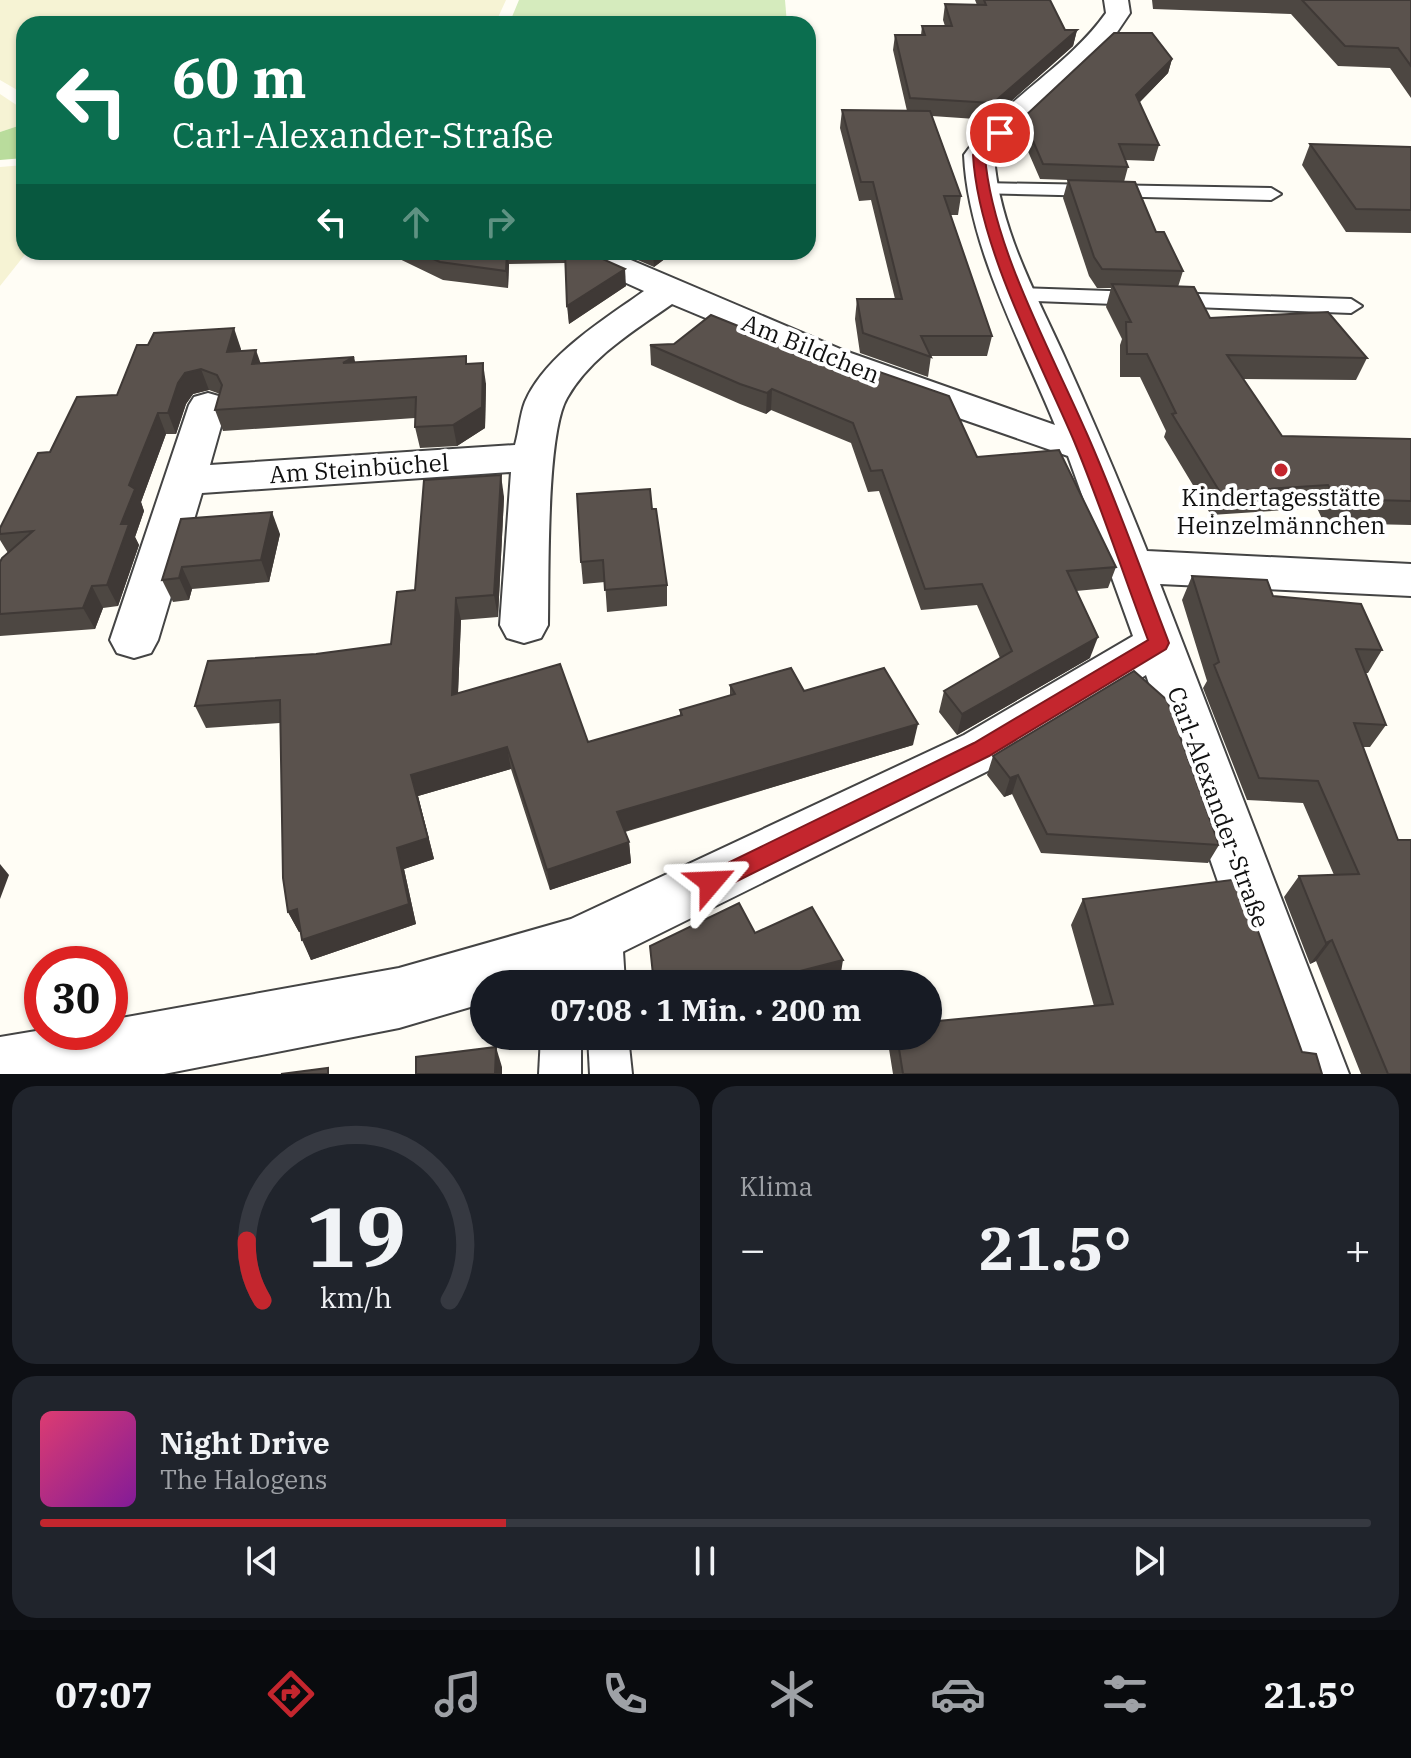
<!DOCTYPE html>
<html lang="de">
<meta charset="utf-8">
<style>
:root{--surface:#171b24;--page:#20242c;--text:#f1f3f6;--muted:#9ea1a6;--line:#363941;--accent:#c4262e}
body{margin:0;font-family:"IBM Plex Serif",serif;background:var(--page);color:var(--text);height:100vh;display:flex;flex-direction:column;font-size:30px;white-space:nowrap}
*{box-sizing:border-box;margin:0}
p{font-size:26px;color:var(--muted)}
.icon{flex:none;width:44px;height:44px;fill:none;stroke:currentColor;stroke-width:2;stroke-linecap:round;stroke-linejoin:round}
.map{position:relative;height:1074px;overflow:hidden}
.sheet{display:flex;flex-direction:column;gap:12px;padding:12px;background:#0d0f14;flex:1}
.sheet>*{flex:none}
.guide{position:absolute;left:16px;top:16px;width:800px;height:244px;border-radius:24px;box-shadow:0 2px 6px #0004;background:#0b6e4f;color:#fff;overflow:hidden}
.speed{position:absolute;left:24px;top:946px;display:flex;gap:16px;font-size:40px;font-weight:700;text-align:center}
.speed>*{display:grid;place-content:center;width:104px;height:104px;border-radius:50%;background:var(--surface);box-shadow:0 2px 6px #0004;line-height:1}
.speed .limit{border:12px solid #d22;background:#fff;color:#111}
.pin{position:absolute;display:grid;place-items:center;width:68px;height:68px;color:#fff;margin:-34px;border:4px solid #fff;border-radius:50%;box-shadow:0 2px 8px #0007}
.me{position:absolute;width:88px;margin:-44px;rotate:64deg;stroke-linejoin:round;filter:drop-shadow(0 0 6px #0008)}
.turn{display:flex;align-items:center;gap:28px;height:168px;padding:0 24px;font-size:36px}
.turn .icon{width:104px;height:104px;stroke-width:2.5}
.turn b{display:block;font-size:56px;line-height:68px}
.lanes{display:flex;align-items:center;height:76px;padding:0 24px;background:#0003;justify-content:center;gap:40px;direction:ltr}
.lanes .off{opacity:.35}
.big{font-size:60px;font-weight:700;line-height:1.1}
.sheet .tile{flex:1;display:flex;flex-direction:column;justify-content:center;gap:12px;min-width:0;padding:0 28px;border-radius:24px;background:var(--page)}
.sheet .dial{align-items:center;gap:0}
.dial svg{height:208px;overflow:visible;fill:none;stroke:var(--line);stroke-width:7;stroke-linecap:round;text-anchor:middle}
.dial text{fill:var(--text);stroke:none}
.song{display:flex;align-items:center;gap:24px}
.cover{width:96px;height:96px;border-radius:12px;background:linear-gradient(135deg,hsl(340 70% 55%),hsl(290 70% 35%))}
.played{height:8px;border-radius:4px;background:linear-gradient(90deg,var(--accent) 35%,var(--line) 35%)}
.keys{display:flex;justify-content:space-around;direction:ltr}
.heat{display:flex;justify-content:space-between;align-items:center;font-size:44px;direction:ltr}
.sheet .tiles{flex:1;display:grid;gap:12px;grid-template-columns:1fr 1fr}
.tile:last-child{grid-column:span 2}
.trip{position:absolute;left:470px;top:970px;width:472px;height:80px;border-radius:40px;background:var(--surface);box-shadow:0 2px 6px #0004;font-weight:700;line-height:80px;text-align:center}
.tabs{display:flex;height:128px;justify-content:space-around;align-items:center;background:#090b0e;color:var(--muted)}
.tabs .icon{width:56px;height:56px}
.tabs .active{color:var(--accent)}
.tabs b{font-size:36px;color:var(--text)}
.map>svg:first-child{display:block}
</style>
<div class="map">
<svg width="1411" height="1074" viewBox="0 0 1411 1074">
<rect width="100%" height="100%" fill="#fffdf5"/>
<g fill="#f6f3d4">
<path d="M 0,0 L 506,0 L 495,24 L 24,24 L 24,94 L 0,80 Z"/>
<path d="M 0,94 L 24,110 L 24,124 L 0,132 Z"/>
<path d="M 24,165 L 24,252 L 27,252 L 0,286 L 0,167 Z"/>
</g>
<path fill="#d5ebbd" d="M 519,0 L 785,0 L 787,24 L 509,24 Z"/>
<path fill="#b9dc9c" d="M 24,124 L 24,158 L 0,160 L 0,132 Z"/>
<g fill="none" stroke-linecap="round" stroke-linejoin="round">
<defs>
<g id="lane">
<path d="M 981,183 L 1271,188 L 1281,194 L 1271,200 L 974,193 L 971,189 L 974,185 Z"/>
<path d="M 1019,288 L 1351,299 L 1362,306 L 1351,313 L 1011,300 L 1008,295 L 1011,290 Z"/>
<path d="M 603,916 L 616,921 L 622,934 L 625,984 L 585,984 L 584,934 L 590,921 Z"/>
<path d="M 541,1036 L 581,1036 L 581,1074 L 539,1074 Z"/>
<path d="M 588,1036 L 628,1036 L 632,1074 L 590,1074 Z"/>
</g>
<path id="street" d="M 1104,0 L 1128,0 L 1130,13 L 1105,50 L 1031,117 L 994,156 C 999,228 1036,294 1065,358 C 1094,422 1121,486 1147,551 L 1411,564 L 1411,596 L 1160,584 L 1349,1074 L 1285,1074 L 1146,675 L 1000,765 L 580,973 L 545,984 L 484,984 L 484,1003 L 399,1028 L 164,1074 L 0,1074 L 0,1037 L 42,1030 L 110,1032 L 110,1020 L 399,968 L 571,919 L 964,735 L 1133,636 L 1068,456 L 881,391 L 672,304 C 634,331 591,356 567,398 C 546,434 549,577 548,625 L 541,638 L 524,643 L 507,638 L 500,625 L 511,472 L 202,493 L 158,640 L 151,653 L 134,658 L 117,653 L 110,640 L 189,405 L 194,397 L 208,393 L 222,397 L 227,405 L 210,465 L 515,445 C 519,431 520,415 525,402 C 545,355 605,319 644,291 L 573,259 L 569,252 L 612,252 L 845,351 L 1055,425 C 1021,342 968,246 964,155 C 1003,99 1067,68 1106,13 Z"/>
</defs>
<use href="#lane" stroke="#444" stroke-width="4"/>
<use href="#street" stroke="#444" stroke-width="4"/>
<use href="#lane" fill="#fff" fill-rule="evenodd"/>
<use href="#street" fill="#fff" fill-rule="evenodd"/>
</g>
<g fill="#4d4742">
<path d="M 975,0 L 1050,0 L 1065,30 L 1077,30 L 1073,46 L 990,120 L 932,116 L 961,196 L 958,215 L 950,215 L 992,336 L 987,356 L 931,356 L 928,377 L 860,353 L 855,319 L 857,299 L 895,299 L 871,200 L 859,201 L 840,128 L 842,110 L 907,111 L 893,50 L 895,35 L 921,35 L 922,26 L 945,26 L 943,20 L 945,4 L 977,5 Z"/>
<path d="M 1152,0 L 1411,0 L 1411,98 L 1390,68 L 1338,66 L 1291,14 L 1153,9 Z"/>
<path d="M 1172,59 L 1168,73 L 1139,103 L 1159,145 L 1154,161 L 1125,160 L 1128,167 L 1124,182 L 1156,232 L 1183,271 L 1178,287 L 1210,318 L 1367,358 L 1356,380 L 1243,379 L 1282,436 L 1411,439 L 1411,525 L 1324,523 L 1317,508 L 1211,515 L 1164,437 L 1166,431 L 1140,377 L 1120,377 L 1120,345 L 1122,339 L 1106,307 L 1111,288 L 1097,288 L 1089,276 L 1063,198 L 1068,180 L 1040,179 L 1020,133 L 1023,118 Z"/>
<path d="M 1310,144 L 1411,147 L 1411,233 L 1346,232 L 1302,165 Z"/>
<path d="M 385,252 L 587,252 L 626,286 L 569,324 L 565,263 L 509,264 L 508,288 L 443,280 Z"/>
<path d="M 619,252 L 674,252 L 654,267 Z"/>
<path d="M 650,345 L 867,378 L 868,368 L 1116,567 L 1108,588 L 1076,591 L 1090,658 L 957,735 L 939,712 L 944,691 L 1000,658 L 977,605 L 921,610 L 879,491 L 868,492 L 851,443 L 771,410 L 766,414 L 740,404 L 651,365 Z"/>
<path d="M 241,349 L 241,351 L 260,363 L 355,363 L 466,356 L 467,364 L 486,384 L 485,428 L 457,446 L 420,448 L 415,427 L 415,418 L 223,431 L 215,410 L 220,394 L 209,390 L 193,394 L 186,404 L 176,434 L 166,434 L 141,502 L 144,511 L 135,537 L 139,545 L 118,606 L 103,608 L 95,629 L 0,636 L 0,562 L 8,553 L 0,540 L 0,534 L 50,452 L 117,395 Z"/>
<path d="M 504,497 L 498,617 L 461,620 L 458,693 L 588,742 L 680,715 L 680,710 L 730,696 L 730,685 L 804,691 L 913,745 L 625,832 L 629,842 L 631,863 L 550,890 L 511,769 L 418,796 L 434,859 L 404,869 L 416,924 L 311,960 L 300,932 L 299,932 L 288,912 L 280,723 L 206,728 L 195,706 L 316,654 L 391,644 L 415,590 Z"/>
<path d="M 652,509 L 667,585 L 667,606 L 607,612 L 605,582 L 583,584 L 581,562 Z"/>
<path d="M 181,519 L 280,534 L 269,582 L 192,589 L 189,600 L 173,602 L 162,580 Z"/>
<path d="M 1192,576 L 1273,596 L 1382,650 L 1368,673 L 1365,673 L 1386,725 L 1370,747 L 1363,747 L 1411,1074 L 1361,1074 L 1316,961 L 1310,964 L 1284,897 L 1299,876 L 1334,875 L 1303,803 L 1247,800 L 1203,688 L 1207,681 L 1182,600 Z"/>
<path d="M 993,756 L 1219,845 L 1208,863 L 1041,853 L 1012,794 L 1004,797 L 987,775 Z"/>
<path d="M 1083,899 L 1302,1052 L 1322,1074 L 893,1074 L 889,1049 L 893,1036 L 928,1036 L 1094,1006 L 1071,925 Z"/>
</g>
<g fill="#3f3936">
<path d="M 1077,30 L 1073,46 L 990,120 L 993,103 Z"/>
<path d="M 1172,59 L 1168,73 L 1132,110 L 1136,95 Z"/>
<path d="M 507,252 L 509,264 L 508,288 L 506,271 Z"/>
<path d="M 653,252 L 674,252 L 654,267 Z"/>
<path d="M 625,269 L 626,286 L 569,324 L 567,306 Z"/>
<path d="M 234,328 L 241,349 L 234,372 L 227,352 Z"/>
<path d="M 256,350 L 263,370 L 252,364 Z"/>
<path d="M 354,357 L 359,378 L 343,363 Z"/>
<path d="M 483,363 L 486,384 L 485,428 L 457,446 L 453,425 Z"/>
<path d="M 201,369 L 209,390 L 193,394 L 186,404 L 176,434 L 168,413 L 178,383 L 185,373 Z"/>
<path d="M 772,389 L 771,410 L 766,414 L 767,393 Z"/>
<path d="M 158,413 L 166,434 L 141,502 L 144,511 L 135,537 L 139,545 L 118,606 L 107,585 L 129,485 Z"/>
<path d="M 501,475 L 504,497 L 498,617 L 494,595 Z"/>
<path d="M 272,512 L 280,534 L 269,582 L 261,560 Z"/>
<path d="M 182,567 L 192,589 L 189,600 L 179,578 Z"/>
<path d="M 92,586 L 103,608 L 95,629 L 83,608 Z"/>
<path d="M 456,598 L 461,620 L 457,717 L 452,695 Z"/>
<path d="M 1098,637 L 1090,658 L 957,735 L 962,714 Z"/>
<path d="M 918,724 L 913,745 L 619,833 L 617,812 Z"/>
<path d="M 507,747 L 511,769 L 418,796 L 434,859 L 404,869 L 416,924 L 311,960 L 302,940 L 397,848 L 411,775 Z"/>
<path d="M 1018,775 L 1012,794 L 1004,797 L 1010,778 Z"/>
<path d="M 629,842 L 631,863 L 550,890 L 547,870 Z"/>
<path d="M 0,864 L 9,875 L 0,899 Z"/>
<path d="M 297,909 L 307,929 L 299,932 L 288,912 Z"/>
<path d="M 1332,940 L 1316,961 L 1310,964 L 1326,943 Z"/>
<path d="M 843,960 L 840,979 L 818,984 L 749,984 Z"/>
<path d="M 496,1047 L 502,1067 L 502,1074 L 495,1074 Z"/>
</g>
<g fill="#5a524d" stroke="#3f3936" stroke-width="2">
<path d="M 984,0 L 1050,0 L 1065,30 L 1077,30 L 993,103 L 910,98 L 895,35 L 925,35 L 922,26 L 952,26 L 945,4 L 986,5 Z"/>
<path d="M 1302,0 L 1411,0 L 1411,66 L 1398,48 L 1345,46 Z"/>
<path d="M 1114,33 L 1152,33 L 1172,59 L 1136,95 L 1159,145 L 1119,144 L 1128,167 L 1043,164 L 1023,118 Z"/>
<path d="M 842,110 L 930,111 L 961,196 L 944,196 L 992,336 L 921,336 L 931,357 L 863,333 L 857,299 L 902,299 L 873,182 L 861,182 Z"/>
<path d="M 1310,144 L 1411,147 L 1411,210 L 1356,209 Z"/>
<path d="M 1068,180 L 1135,182 L 1156,232 L 1164,232 L 1183,271 L 1102,269 L 1094,257 Z"/>
<path d="M 417,252 L 507,252 L 506,271 L 440,262 Z"/>
<path d="M 565,252 L 587,252 L 625,269 L 567,306 Z"/>
<path d="M 1112,284 L 1194,287 L 1210,318 L 1328,312 L 1367,358 L 1227,355 L 1282,436 L 1411,439 L 1411,501 L 1336,499 L 1328,485 L 1220,492 L 1172,414 L 1176,413 L 1147,354 L 1127,354 L 1126,322 L 1131,322 Z"/>
<path d="M 711,315 L 870,379 L 868,368 L 949,396 L 977,457 L 1059,450 L 1116,567 L 1067,571 L 1098,637 L 962,714 L 944,691 L 1012,651 L 982,584 L 925,589 L 882,470 L 871,471 L 853,423 L 772,389 L 767,393 L 740,384 L 650,345 L 674,344 Z"/>
<path d="M 234,328 L 227,352 L 256,350 L 252,364 L 354,357 L 343,363 L 466,356 L 466,364 L 483,363 L 482,407 L 453,425 L 415,427 L 416,397 L 215,410 L 222,385 L 217,375 L 201,369 L 185,373 L 178,383 L 168,413 L 158,413 L 129,485 L 135,489 L 121,524 L 129,524 L 107,585 L 92,586 L 83,608 L 0,614 L 0,562 L 2,558 L 33,531 L 0,534 L 0,528 L 38,453 L 50,452 L 77,397 L 117,395 L 137,345 L 148,345 L 154,333 Z"/>
<path d="M 501,475 L 494,595 L 456,598 L 452,695 L 560,664 L 588,742 L 682,715 L 680,710 L 735,694 L 730,685 L 791,668 L 804,691 L 884,668 L 918,724 L 617,812 L 629,842 L 547,870 L 507,747 L 411,775 L 428,838 L 397,848 L 409,904 L 302,940 L 297,909 L 288,912 L 283,878 L 280,700 L 195,706 L 208,661 L 316,654 L 391,644 L 397,592 L 415,590 L 424,480 Z"/>
<path d="M 650,489 L 652,509 L 656,509 L 667,585 L 605,590 L 603,560 L 581,562 L 577,494 Z"/>
<path d="M 272,512 L 261,560 L 182,567 L 179,578 L 162,580 L 181,519 Z"/>
<path d="M 1192,576 L 1267,580 L 1273,596 L 1361,604 L 1382,650 L 1356,649 L 1386,725 L 1354,723 L 1398,840 L 1411,840 L 1411,1074 L 1388,1074 L 1332,940 L 1326,943 L 1299,876 L 1359,874 L 1318,781 L 1259,778 L 1214,665 L 1219,662 Z"/>
<path d="M 1134,671 L 1167,700 L 1219,845 L 1047,834 L 1018,775 L 1010,778 L 993,756 Z"/>
<path d="M 1239,879 L 1302,1052 L 1316,1054 L 1322,1074 L 903,1074 L 897,1036 L 928,1036 L 928,1022 L 1113,1004 L 1083,899 Z"/>
<path d="M 739,903 L 755,933 L 812,907 L 843,960 L 749,984 L 654,984 L 650,946 Z"/>
<path d="M 496,1047 L 495,1074 L 416,1074 L 416,1057 Z"/>
<path d="M 328,1068 L 328,1074 L 281,1074 Z"/>
</g>
<path fill="#c4262e" stroke="#7f191e" stroke-width="2" d="M 996,131 L 1006,133 L 985,156 C 992,246 1051,351 1087,434 C 1117,502 1142,573 1169,643 L 1166,649 L 989,756 L 719,890 L 711,893 L 703,890 L 699,882 L 703,875 L 974,743 L 1148,640 C 1123,574 1101,506 1074,441 C 1038,357 978,245 973,155 Z"/>
<circle fill="#c4262e" stroke="#fff" stroke-width="3" cx="1281" cy="470" r="8"/>
<g text-anchor="middle" dominant-baseline="central" stroke-width="8" stroke-linejoin="round" paint-order="stroke">
<g font-size="24" fill="#111" stroke="#fff">
<text transform="translate(811 348) rotate(22)">Am Bildchen</text>
<text transform="translate(359 468) rotate(-4)">Am Steinbüchel</text>
<text transform="translate(1219 807) rotate(70)">Carl-Alexander-Straße</text>
</g>
<g font-size="24" fill="#111" stroke="#fff">
<text x="1281" y="497">Kindertagesstätte<tspan x="1281" dy="28">Heinzelmännchen</tspan></text>
</g>
</g>
</svg>
<div class="speed"><div class="limit">30</div></div>
<div class="pin" style="left:1000px;top:133px;background:#d93025"><svg class="icon" aria-label="arrive" viewBox="0 0 24 24"><path d="M6 21V4h12l-3 4 3 4H6"/></svg></div>
<svg class="me" style="left:711px;top:882px" viewBox="-20 -20 40 40"><path d="M0-17L14 15 0 8-14 15z" fill="#c4262e" stroke="#fff" stroke-width="4"/></svg>
<div class="trip">07:08 · 1 Min. · 200 m</div>
<div class="guide">
<div class="turn"><svg class="icon" aria-label="left" viewBox="0 0 24 24"><path d="M17 20v-9H6M10 6l-5 5 5 5"/></svg><div><b>60 m</b>Carl-Alexander-Straße</div></div>
<div class="lanes"><svg class="icon" aria-label="left" viewBox="0 0 24 24"><path d="M17 20v-9H6M10 6l-5 5 5 5"/></svg><svg class="icon off" aria-label="ahead" viewBox="0 0 24 24"><path d="M12 20V5M6 11l6-6 6 6"/></svg><svg class="icon off" aria-label="right" viewBox="0 0 24 24"><path d="M7 20v-9h11M14 6l5 5-5 5"/></svg></div>
</div>
</div>
<section class="sheet">
<div class="tiles">
<div class="tile dial"><svg viewBox="0 0 100 80">
<path d="M14 69A42 42 0 1 1 86 69"/>
<path d="M14 69A42 42 0 0 1 8 46" stroke="#c4262e"/>
<text x="50" y="56" font-size="32" font-weight="700">19</text>
<text x="50" y="72" font-size="11">km/h</text>
</svg></div>
<div class="tile"><p>Klima</p>
<div class="heat"><a>−</a><b class="big">21.5°</b><a>+</a></div>
</div>
<div class="tile">
<div class="song"><i class="cover"></i><div><b>Night Drive</b><p>The Halogens</p></div></div>
<div class="played"></div>
<div class="keys"><svg class="icon" aria-label="previous" viewBox="0 0 24 24"><path d="M18 5L8 12l10 7zM5 5v14"/></svg><svg class="icon" aria-label="pause" viewBox="0 0 24 24"><path d="M8 5v14M16 5v14"/></svg><svg class="icon" aria-label="next" viewBox="0 0 24 24"><path d="M6 5l10 7-10 7zM19 5v14"/></svg></div>
</div>
</div>
</section>
<nav class="tabs">
<b>07:07</b>
<svg class="icon active" aria-label="directions" viewBox="0 0 24 24"><path d="M12 3l9 9-9 9-9-9zM9 14v-3h6M13 9l2 2-2 2"/></svg>
<svg class="icon" aria-label="music" viewBox="0 0 24 24"><path d="M9 18V5l10-2v13"/><circle cx="6" cy="18" r="3"/><circle cx="16" cy="16" r="3"/></svg>
<svg class="icon" aria-label="phone" viewBox="0 0 24 24"><path d="M5 4h4l2 5-3 2q2 4 5 5l2-3 5 2v4C11 20 4 13 5 4z"/></svg>
<svg class="icon" aria-label="climate" viewBox="0 0 24 24"><path d="M12 3v18M4 7l16 10M4 17L20 7"/></svg>
<svg class="icon" aria-label="car" viewBox="0 0 24 24"><path d="M5 17H2v-5l4-1 3-4h7l3 4 3 1v5h-3M9 17h6M6 11h13"/><circle cx="7" cy="17" r="2"/><circle cx="17" cy="17" r="2"/></svg>
<svg class="icon" aria-label="filters" viewBox="0 0 24 24"><path d="M4 7h16M4 17h16"/><circle cx="9" cy="7" r="2"/><circle cx="15" cy="17" r="2"/></svg>
<b>21.5°</b>
</nav>
